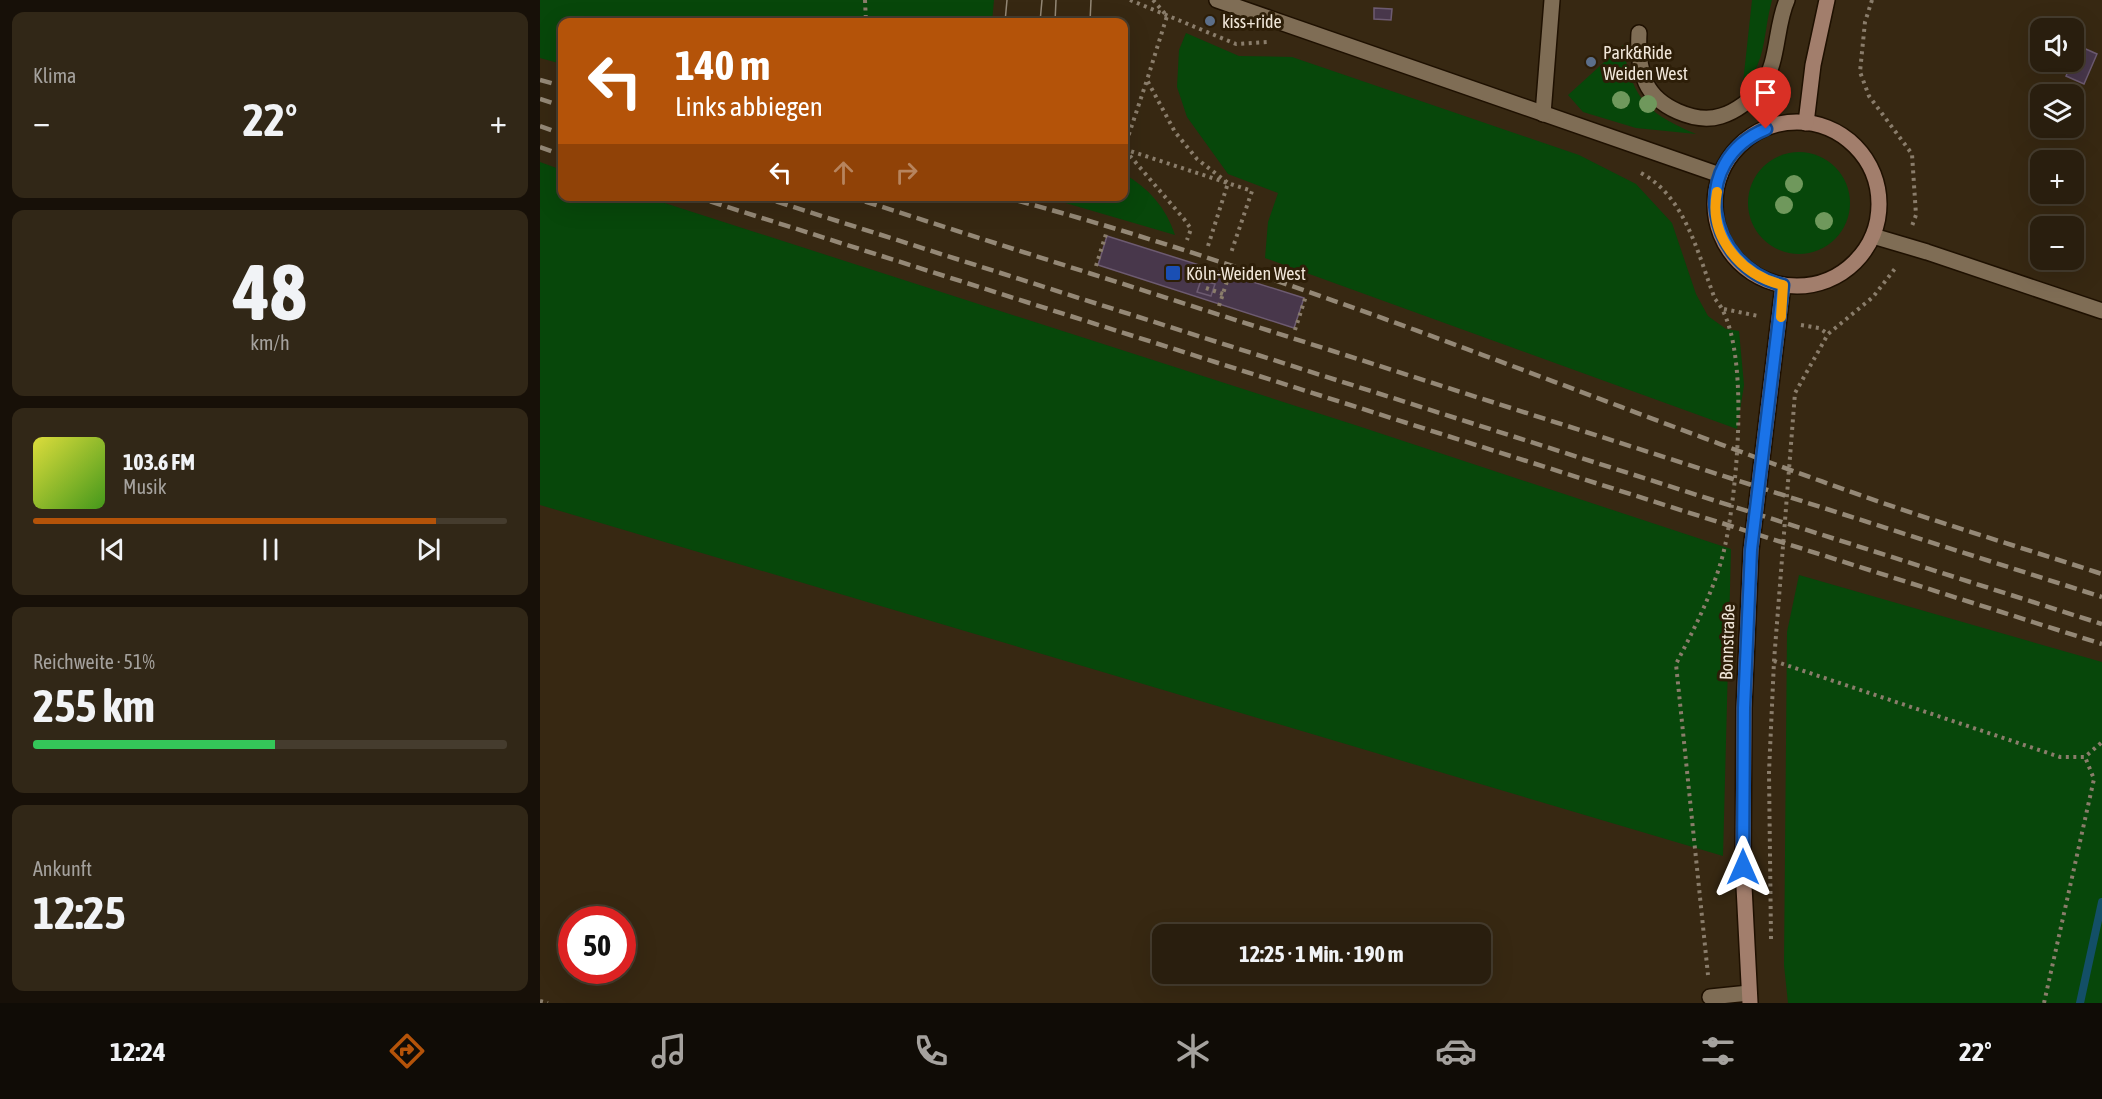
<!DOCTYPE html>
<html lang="de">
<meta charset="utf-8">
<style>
:root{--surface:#291e0e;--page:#312717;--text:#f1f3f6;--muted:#a5a29e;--line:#453c2e;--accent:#b45309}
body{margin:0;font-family:"Asap Condensed",sans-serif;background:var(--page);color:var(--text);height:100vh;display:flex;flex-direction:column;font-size:22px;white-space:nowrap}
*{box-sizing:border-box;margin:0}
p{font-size:20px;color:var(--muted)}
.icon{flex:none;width:33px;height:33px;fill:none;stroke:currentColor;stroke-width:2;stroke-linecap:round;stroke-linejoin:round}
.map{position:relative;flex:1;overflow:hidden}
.panel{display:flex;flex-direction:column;gap:12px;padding:12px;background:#171008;width:540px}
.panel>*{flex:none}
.top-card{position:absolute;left:18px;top:18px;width:570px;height:183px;border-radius:12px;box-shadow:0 6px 24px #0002,0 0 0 2px var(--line);background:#b45309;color:#fff;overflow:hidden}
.buttons{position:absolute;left:1490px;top:18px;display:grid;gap:12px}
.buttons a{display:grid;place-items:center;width:54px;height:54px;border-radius:12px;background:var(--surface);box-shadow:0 6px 24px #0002,0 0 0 2px var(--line);font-size:30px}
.speed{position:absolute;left:18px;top:906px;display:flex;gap:12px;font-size:30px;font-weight:700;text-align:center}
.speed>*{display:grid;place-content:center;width:78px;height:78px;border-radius:50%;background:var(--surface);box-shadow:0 6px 24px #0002,0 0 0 2px var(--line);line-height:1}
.speed .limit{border:9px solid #d22;background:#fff;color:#111}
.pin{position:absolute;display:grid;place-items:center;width:51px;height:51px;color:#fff;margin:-62px -26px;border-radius:50% 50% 50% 0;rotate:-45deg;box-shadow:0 0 6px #0007}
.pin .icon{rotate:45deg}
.me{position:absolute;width:66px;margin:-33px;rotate:0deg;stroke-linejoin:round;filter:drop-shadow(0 0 4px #0008)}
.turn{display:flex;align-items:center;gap:21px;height:126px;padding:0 18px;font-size:27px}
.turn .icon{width:78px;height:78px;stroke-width:2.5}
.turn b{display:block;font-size:42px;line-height:51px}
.lanes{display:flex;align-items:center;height:57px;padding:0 18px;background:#0003;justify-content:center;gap:30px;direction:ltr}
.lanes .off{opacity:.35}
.big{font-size:45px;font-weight:700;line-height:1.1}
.panel .card{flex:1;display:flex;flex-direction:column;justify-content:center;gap:9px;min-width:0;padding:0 21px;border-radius:12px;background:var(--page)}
.panel .dial{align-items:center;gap:0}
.dial b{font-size:78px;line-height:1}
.song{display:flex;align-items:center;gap:18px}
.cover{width:72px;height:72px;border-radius:9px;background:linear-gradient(135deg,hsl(60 70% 55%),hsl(100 70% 35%))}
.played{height:6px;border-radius:3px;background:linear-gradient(90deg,var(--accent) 85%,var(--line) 85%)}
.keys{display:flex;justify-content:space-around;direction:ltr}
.heat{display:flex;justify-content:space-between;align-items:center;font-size:33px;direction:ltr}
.charge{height:9px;border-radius:4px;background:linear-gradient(90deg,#34c759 51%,var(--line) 0)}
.trip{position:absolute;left:612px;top:924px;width:339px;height:60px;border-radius:12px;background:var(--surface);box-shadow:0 6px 24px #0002,0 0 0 2px var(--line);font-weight:700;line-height:60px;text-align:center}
.dock{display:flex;height:96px;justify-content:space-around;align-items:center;background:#100c06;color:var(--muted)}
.dock .icon{width:42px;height:42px}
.dock .selected{color:var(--accent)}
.dock b{font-size:27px;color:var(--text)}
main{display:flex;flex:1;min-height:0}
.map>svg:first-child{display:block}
</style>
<main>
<section class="panel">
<div class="card"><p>Klima</p>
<div class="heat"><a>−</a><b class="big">22°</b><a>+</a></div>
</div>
<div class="card dial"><b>48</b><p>km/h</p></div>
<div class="card">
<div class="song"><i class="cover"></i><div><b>103.6 FM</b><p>Musik</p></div></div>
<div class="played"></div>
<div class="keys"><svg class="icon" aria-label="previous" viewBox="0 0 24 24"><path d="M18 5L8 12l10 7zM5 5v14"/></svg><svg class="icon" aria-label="pause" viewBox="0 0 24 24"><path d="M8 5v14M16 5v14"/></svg><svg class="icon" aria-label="next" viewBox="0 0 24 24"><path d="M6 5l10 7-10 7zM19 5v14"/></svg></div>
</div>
<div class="card"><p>Reichweite · 51%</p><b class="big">255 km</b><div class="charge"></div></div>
<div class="card"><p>Ankunft</p><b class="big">12:25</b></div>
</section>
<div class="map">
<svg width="1562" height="1003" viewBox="0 0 1562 1003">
<rect width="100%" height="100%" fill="#372812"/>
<g fill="#07470a">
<path d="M 0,0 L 454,0 L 452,22 L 22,22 L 22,64 L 0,58 Z"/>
<path d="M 1212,0 L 1232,0 C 1222,38 1228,57 1202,92 Z"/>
<path d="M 646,33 L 699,56 L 752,57 L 1039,155 L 1096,184 L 1132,223 L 1156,294 L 1168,316 L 1186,329 L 1199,331 L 1204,385 L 1197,429 L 725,258 L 728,222 L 738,193 L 688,174 L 647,117 L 637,87 L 639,50 Z"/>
<path d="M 1083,45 C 1092,99 1107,113 1156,134 L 1096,128 L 1043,112 L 1028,95 Z"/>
<circle cx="1259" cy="203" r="51"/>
<path d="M 0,162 L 22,170 L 22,196 L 106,197 L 815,425 L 1191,549 L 1183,856 L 0,505 Z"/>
<path d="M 584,174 C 609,188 626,208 635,235 L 505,197 L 584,196 Z"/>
<path d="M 1259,575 L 1562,662 L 1562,1003 L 1248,1003 L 1244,965 L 1247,632 Z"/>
</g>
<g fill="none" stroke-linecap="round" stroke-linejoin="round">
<path stroke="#134f67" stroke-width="8" d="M 1540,1003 L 1562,902"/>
</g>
<g fill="#48374b" stroke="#6d5b71" stroke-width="1.5">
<path d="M 834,8 L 852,9 L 851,20 L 834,19 Z"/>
<path d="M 1539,46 L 1557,54 L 1544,84 L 1526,76 Z"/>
<path d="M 567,236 L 764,298 L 754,328 L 558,265 Z"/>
<path d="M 661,280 L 675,284 L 671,296 L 657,292 Z"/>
</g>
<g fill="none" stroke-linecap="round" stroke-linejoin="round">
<defs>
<g id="lane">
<path d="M 677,0 L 1180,175"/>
<path d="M 1099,33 C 1098,50 1099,67 1106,83 C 1117,107 1155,124 1181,116 C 1195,112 1213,99 1221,87 C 1239,63 1235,27 1247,0"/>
<path d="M 1003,114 L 1012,0"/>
<path d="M 1333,236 L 1387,252 L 1562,311"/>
<path d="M 1170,997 L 1209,993"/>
</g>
<g id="secondary">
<circle cx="1257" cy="204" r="82"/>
<path d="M 1266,123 L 1273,65 L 1287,0"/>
<path d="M 1210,1003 L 1203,867 L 1204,708 L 1211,550 L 1243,285"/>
</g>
</defs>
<use href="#lane" stroke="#1e1000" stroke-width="18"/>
<use href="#secondary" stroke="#1e1000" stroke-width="18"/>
<g stroke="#8a7d6b" stroke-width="4" stroke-dasharray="3 4.5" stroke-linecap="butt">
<path d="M 325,0 L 326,22"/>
<path d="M 590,0 L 696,44 L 727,42"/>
<path d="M 613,0 L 627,16 L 607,80 L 635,132 L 657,159 L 688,183"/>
<path d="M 1332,0 L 1325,22 L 1320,72 L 1329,96 L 1372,154 L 1376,215 L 1372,226"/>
<path d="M 584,149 L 712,191 L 691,253"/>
<path d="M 584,149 L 607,80"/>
<path d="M 585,150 L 644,219 L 651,229 L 647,240"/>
<path d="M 1101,173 C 1146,197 1158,255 1175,299 C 1212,340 1197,492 1185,546 C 1176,587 1155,627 1136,664 L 1168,975"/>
<path d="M 668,246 L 688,183"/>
<path d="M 556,266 L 566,234"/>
<path d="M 666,288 L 683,294"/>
<path d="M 679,306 L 690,272"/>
<path d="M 1184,309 L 1218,316"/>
<path d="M 1261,325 L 1279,328 L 1288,334"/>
<path d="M 755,330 L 766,296"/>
<path d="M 1234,661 L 1520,757 L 1545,757 L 1562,742"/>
<path d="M 1231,939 L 1229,772 L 1234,661 L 1255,393 L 1288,334 L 1333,297 L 1357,266"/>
<path d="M 0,1001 L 8,1003"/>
<path d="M 1504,1003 L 1554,779 L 1545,757"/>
</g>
<use href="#lane" stroke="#7f6d55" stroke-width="15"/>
<use href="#secondary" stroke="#a27e6c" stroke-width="15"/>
<g stroke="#948876" stroke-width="1.5">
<path d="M 465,22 L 467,0"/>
<path d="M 500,22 L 502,0"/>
<path d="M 515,22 L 516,0"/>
<path d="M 550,22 L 551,0"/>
</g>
<g stroke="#948876" stroke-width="4.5" stroke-dasharray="12 6" stroke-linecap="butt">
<path d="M 0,80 L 22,86"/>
<path d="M 0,99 L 22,106"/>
<path d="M 0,126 L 22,134"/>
<path d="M 0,147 L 22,155"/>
<path d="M 153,196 L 1562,644"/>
<path d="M 219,196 L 1562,624"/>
<path d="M 308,196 L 1562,597"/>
<path d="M 460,196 C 744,271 1014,385 1289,484 C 1379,517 1471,544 1562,574"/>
</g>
</g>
<g fill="#6f985c">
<circle cx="1081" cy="100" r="9"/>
<circle cx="1108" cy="104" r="9"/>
<circle cx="1254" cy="184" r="9"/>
<circle cx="1244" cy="205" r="9"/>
<circle cx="1284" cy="221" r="9"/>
</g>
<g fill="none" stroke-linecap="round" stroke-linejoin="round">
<defs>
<path id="route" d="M 1203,867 L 1204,708 L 1211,550 L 1243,285 C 1165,266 1148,161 1226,129"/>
</defs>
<use href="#route" stroke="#114b97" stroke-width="15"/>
<use href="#route" stroke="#1a73e8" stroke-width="10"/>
<path stroke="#f59e0b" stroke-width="10" d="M 1177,192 C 1168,237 1201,275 1243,285 L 1241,317"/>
</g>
<g fill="#5c6f8a" stroke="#2d1e08" stroke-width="2">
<circle cx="670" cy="21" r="6"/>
<circle cx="1051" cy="62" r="6"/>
</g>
<rect fill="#1a4fb4" stroke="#2d1e08" stroke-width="2" x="625" y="265" width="16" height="16" rx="3"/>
<g text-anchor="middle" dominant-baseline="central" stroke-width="6" stroke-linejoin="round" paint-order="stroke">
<g font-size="18" fill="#f0e6d9" stroke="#2d1e08" text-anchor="start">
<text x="682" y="21">kiss+ride</text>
<text x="1063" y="52">Park&amp;Ride<tspan x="1063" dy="21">Weiden West</tspan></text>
<text x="646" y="273">Köln-Weiden West</text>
</g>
<g font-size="18" fill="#f0e6d9" stroke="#2d1e08">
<text transform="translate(1187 642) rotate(-88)">Bonnstraße</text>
</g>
</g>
</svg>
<div class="buttons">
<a><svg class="icon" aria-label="sound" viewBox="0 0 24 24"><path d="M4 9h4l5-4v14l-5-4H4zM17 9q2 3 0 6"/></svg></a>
<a><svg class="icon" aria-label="layers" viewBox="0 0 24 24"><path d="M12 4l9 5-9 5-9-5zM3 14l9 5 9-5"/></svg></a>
<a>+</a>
<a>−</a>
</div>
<div class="speed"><div class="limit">50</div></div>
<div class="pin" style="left:1226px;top:129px;background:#d93025"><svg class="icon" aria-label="arrive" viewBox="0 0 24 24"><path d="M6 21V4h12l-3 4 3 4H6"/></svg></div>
<svg class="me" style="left:1203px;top:867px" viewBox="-20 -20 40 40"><path d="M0-17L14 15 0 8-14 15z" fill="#1a73e8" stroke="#fff" stroke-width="4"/></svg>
<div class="trip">12:25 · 1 Min. · 190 m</div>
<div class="top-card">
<div class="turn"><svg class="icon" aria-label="left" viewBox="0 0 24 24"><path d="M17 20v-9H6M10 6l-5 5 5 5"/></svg><div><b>140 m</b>Links abbiegen</div></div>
<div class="lanes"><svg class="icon" aria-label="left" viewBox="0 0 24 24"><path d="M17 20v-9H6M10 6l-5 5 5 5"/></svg><svg class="icon off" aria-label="ahead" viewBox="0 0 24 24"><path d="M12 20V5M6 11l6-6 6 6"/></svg><svg class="icon off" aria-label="right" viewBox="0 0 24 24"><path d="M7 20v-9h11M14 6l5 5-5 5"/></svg></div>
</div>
</div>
</main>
<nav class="dock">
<b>12:24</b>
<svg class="icon selected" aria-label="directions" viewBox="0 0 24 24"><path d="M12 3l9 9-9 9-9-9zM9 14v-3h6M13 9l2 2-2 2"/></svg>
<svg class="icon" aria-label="music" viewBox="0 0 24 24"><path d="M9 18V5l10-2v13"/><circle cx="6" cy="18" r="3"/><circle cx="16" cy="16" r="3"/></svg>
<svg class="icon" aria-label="phone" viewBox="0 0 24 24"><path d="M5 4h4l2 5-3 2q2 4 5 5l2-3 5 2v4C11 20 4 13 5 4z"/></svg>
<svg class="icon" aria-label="climate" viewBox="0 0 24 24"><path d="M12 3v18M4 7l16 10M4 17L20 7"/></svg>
<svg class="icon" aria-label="car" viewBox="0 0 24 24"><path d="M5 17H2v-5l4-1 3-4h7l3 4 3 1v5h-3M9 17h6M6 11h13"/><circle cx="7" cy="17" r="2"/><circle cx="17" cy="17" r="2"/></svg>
<svg class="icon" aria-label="filters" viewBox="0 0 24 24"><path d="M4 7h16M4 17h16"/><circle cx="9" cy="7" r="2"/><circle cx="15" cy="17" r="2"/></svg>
<b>22°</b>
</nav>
